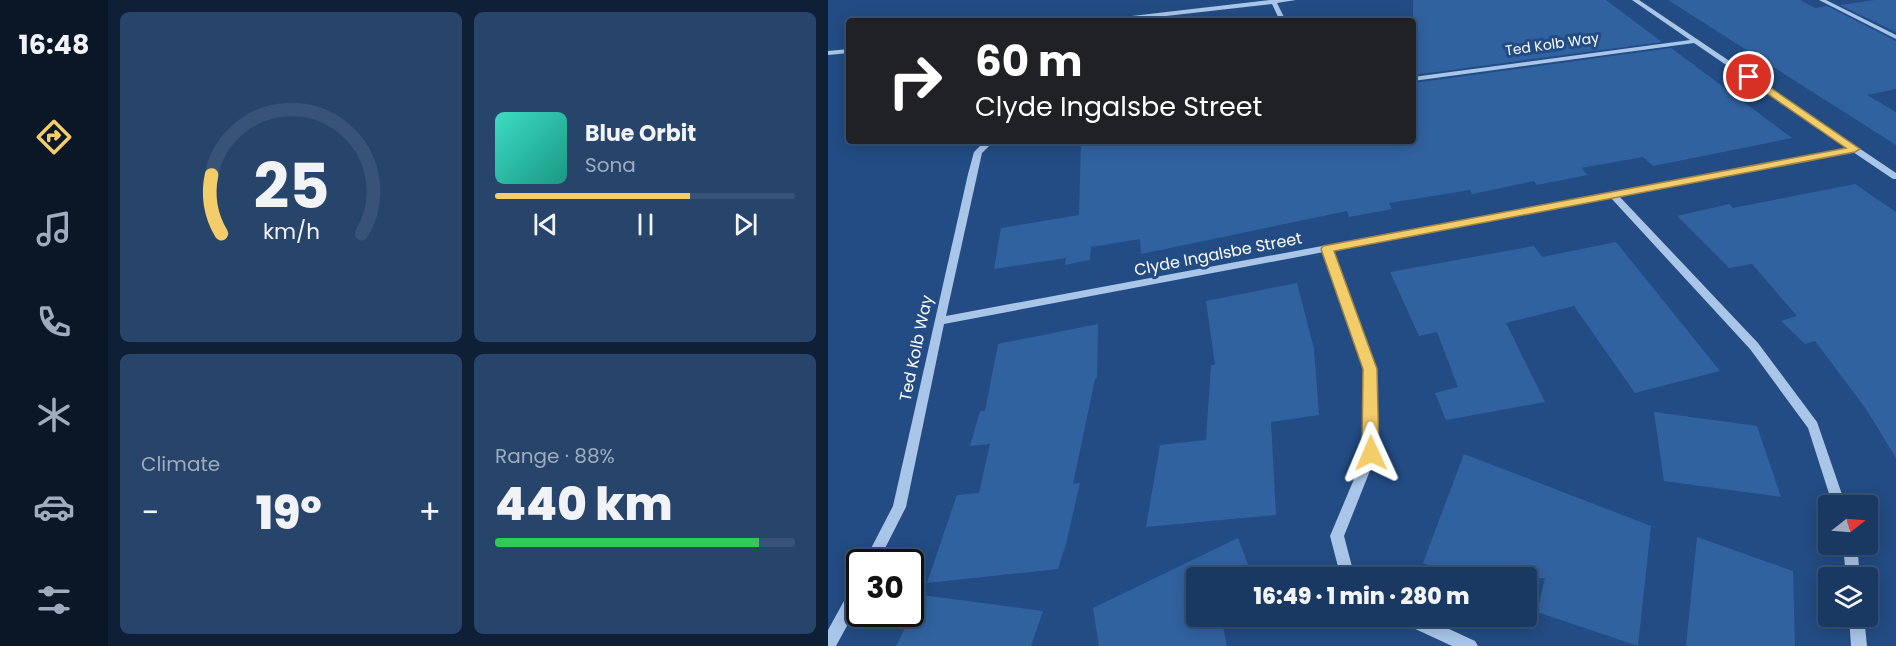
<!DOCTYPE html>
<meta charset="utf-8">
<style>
:root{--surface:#1a3962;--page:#27446b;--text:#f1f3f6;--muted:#9facbe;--line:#385377;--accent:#f4cd6b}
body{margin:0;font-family:Poppins,sans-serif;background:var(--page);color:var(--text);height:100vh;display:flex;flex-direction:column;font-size:22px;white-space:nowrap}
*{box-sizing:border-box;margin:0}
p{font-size:20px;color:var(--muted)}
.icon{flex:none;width:33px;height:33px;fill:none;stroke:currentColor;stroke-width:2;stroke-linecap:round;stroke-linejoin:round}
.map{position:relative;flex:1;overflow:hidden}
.drawer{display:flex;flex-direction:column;gap:12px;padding:12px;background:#0e1f36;width:720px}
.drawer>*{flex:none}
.top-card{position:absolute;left:18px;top:18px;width:570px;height:126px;border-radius:6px;box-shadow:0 3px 15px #0003,0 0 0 2px var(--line);background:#202124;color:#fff;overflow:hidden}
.needle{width:39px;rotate:73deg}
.fabs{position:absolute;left:990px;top:495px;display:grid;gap:12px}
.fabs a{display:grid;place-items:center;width:60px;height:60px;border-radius:6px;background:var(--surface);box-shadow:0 3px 15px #0003,0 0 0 2px var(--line);font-size:30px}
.speed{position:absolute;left:18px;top:549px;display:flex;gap:12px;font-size:30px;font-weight:700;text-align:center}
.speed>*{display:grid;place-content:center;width:78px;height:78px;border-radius:50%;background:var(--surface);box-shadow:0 3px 15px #0003,0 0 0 2px var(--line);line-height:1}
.speed .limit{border:3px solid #111;border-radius:9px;background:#fff;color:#111}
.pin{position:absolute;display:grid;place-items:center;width:51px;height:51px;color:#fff;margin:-26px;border:3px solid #fff;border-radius:50%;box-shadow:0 2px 6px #0007}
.me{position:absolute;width:66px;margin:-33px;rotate:359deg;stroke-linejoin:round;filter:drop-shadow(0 0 4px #0008)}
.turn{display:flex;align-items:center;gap:21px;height:126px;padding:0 30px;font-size:27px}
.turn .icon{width:78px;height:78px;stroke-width:2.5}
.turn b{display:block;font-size:42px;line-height:51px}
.big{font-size:45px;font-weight:800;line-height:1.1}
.drawer .card{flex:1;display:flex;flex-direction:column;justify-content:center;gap:9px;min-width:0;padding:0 21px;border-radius:9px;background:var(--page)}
.drawer .dial{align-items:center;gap:0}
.dial svg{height:156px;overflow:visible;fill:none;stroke:var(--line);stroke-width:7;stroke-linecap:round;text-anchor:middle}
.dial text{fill:var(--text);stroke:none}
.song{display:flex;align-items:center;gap:18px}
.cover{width:72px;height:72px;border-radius:9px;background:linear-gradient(135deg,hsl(170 70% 55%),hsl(170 70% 35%))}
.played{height:6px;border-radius:3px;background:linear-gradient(90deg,var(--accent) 65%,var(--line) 65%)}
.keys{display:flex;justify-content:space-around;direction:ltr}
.heat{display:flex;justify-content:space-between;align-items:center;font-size:33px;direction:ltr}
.charge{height:9px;border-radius:4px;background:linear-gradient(90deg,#34c759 88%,var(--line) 0)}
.drawer .tiles{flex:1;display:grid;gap:12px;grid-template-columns:repeat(2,1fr)}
.trip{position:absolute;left:358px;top:567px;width:351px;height:60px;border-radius:6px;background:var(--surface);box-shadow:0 3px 15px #0003,0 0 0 2px var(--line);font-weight:800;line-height:60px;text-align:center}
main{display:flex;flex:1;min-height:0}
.menu{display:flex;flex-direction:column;width:108px;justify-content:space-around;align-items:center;background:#0a1727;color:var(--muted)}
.menu .icon{width:42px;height:42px}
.menu .active{color:var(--accent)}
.menu b{font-size:27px;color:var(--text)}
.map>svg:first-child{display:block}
</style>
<main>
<nav class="menu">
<b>16:48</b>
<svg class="icon active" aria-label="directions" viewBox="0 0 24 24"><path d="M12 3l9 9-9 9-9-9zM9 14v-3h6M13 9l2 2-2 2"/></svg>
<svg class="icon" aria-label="music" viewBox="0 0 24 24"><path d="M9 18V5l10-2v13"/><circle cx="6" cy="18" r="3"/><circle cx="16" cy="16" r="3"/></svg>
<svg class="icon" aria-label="phone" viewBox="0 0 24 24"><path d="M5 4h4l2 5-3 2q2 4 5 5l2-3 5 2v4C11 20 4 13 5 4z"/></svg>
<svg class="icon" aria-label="climate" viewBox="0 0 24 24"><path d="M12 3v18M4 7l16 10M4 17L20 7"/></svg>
<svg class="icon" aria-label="car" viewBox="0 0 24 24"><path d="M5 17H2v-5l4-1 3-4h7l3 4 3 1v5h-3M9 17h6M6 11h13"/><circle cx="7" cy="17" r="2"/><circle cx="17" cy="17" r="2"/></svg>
<svg class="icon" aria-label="filters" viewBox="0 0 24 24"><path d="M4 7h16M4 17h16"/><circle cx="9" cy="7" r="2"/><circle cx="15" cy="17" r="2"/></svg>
</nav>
<section class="drawer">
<div class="tiles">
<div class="card dial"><svg viewBox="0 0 100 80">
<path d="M14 69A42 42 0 1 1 86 69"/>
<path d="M14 69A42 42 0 0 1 9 39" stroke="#f4cd6b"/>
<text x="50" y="56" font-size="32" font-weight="700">25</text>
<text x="50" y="72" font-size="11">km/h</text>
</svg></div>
<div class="card">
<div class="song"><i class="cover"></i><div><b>Blue Orbit</b><p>Sona</p></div></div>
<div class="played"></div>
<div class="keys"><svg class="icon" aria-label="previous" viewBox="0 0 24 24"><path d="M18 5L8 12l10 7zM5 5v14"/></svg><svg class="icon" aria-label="pause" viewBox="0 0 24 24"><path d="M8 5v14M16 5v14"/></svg><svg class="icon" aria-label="next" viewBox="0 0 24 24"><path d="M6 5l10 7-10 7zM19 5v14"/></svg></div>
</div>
<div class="card"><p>Climate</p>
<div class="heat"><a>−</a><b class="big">19°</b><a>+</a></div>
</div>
<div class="card"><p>Range · 88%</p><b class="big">440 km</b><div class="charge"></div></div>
</div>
</section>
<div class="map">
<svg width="1068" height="646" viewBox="0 0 1068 646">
<rect width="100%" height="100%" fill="#224c83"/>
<g fill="#3162a0">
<path d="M 585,0 L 778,0 L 834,42 L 585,75 Z"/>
<path d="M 840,0 L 972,0 L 987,8 L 999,6 L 1068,41 L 1068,89 L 1039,95 L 1068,112 L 1068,145 Z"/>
<path d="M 1047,0 L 1068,0 L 1068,32 L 1012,5 Z"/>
<path d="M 843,48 L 964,138 L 825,166 L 815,157 L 753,168 L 760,175 L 709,185 L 706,181 L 644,194 L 642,190 L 561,203 L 564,209 L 521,217 L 519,211 L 313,254 L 312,239 L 263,247 L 262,260 L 237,265 L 238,258 L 166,269 L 173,228 L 251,215 L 253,141 L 585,141 L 585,83 Z"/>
<path d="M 1027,184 L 1068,212 L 1068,458 L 1038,409 L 987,341 L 977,344 L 953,321 L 969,316 L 924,264 L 901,268 L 849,216 L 901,204 L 905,208 Z"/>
<path d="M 788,242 L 892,371 L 807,393 L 746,306 L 678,323 L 717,402 L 618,420 L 607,393 L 630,387 L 609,332 L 591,336 L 562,272 L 706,246 L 714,257 Z"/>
<path d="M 469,283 L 486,349 L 491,415 L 443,422 L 448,515 L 318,527 L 332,445 L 378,440 L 383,365 L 387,365 L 378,301 Z"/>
<path d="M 270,324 L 269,378 L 267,379 L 245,484 L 252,483 L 238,544 L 230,569 L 99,583 L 129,495 L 151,493 L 162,444 L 142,446 L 152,411 L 157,411 L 170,344 Z"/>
<path d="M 826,412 L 929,426 L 953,497 L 836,481 Z"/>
<path d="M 636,454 L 823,526 L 810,646 L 709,612 L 717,578 L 630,578 L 595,563 Z"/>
<path d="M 869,537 L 965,571 L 967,646 L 858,646 Z"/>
<path d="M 410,538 L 425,578 L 369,578 L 369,616 L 393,616 L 399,646 L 271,646 L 265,608 Z"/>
<path d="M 94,595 L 215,611 L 203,646 L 68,646 Z"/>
</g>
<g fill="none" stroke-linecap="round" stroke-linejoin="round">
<g fill="#a9c6e8" fill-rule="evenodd">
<path d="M 442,0 L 468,0 L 449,3 L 458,21 L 452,21 L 444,4 L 294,21 L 275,21 L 278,19 Z"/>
<path d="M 804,0 L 811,0 L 1068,173 L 1068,179 L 1065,179 L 1025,152 L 791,196 L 930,343 L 989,422 L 1018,506 L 1005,506 L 980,428 L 922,349 L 783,198 L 505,250 L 548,369 L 549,453 L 516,536 L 527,578 L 513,578 L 502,536 L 537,453 L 536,369 L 496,252 L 116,324 L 78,507 L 50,562 L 36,562 L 65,506 L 140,174 L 146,152 L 157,141 L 166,141 L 154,153 L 118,316 L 1020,148 L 866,43 L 585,81 L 585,77 L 862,40 Z"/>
<path d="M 991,0 L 998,0 L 1068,35 L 1068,39 Z"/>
<path d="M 21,49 L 21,53 L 0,55 L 0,51 Z"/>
<path d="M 1015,544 L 1029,544 L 1032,578 L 1018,578 Z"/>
<path d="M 32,579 L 32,602 L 8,646 L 0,646 L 0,630 L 27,581 Z"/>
<path d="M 568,616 L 593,616 L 647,641 L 650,646 L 624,646 L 570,621 Z"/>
<path d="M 1021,616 L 1036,616 L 1039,646 L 1023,646 Z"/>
</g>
</g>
<path fill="#f4cd6b" stroke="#9f8546" stroke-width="1.5" d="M 918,75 L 924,75 L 1032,149 L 1027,152 L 506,251 L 549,369 L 551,453 L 548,458 L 543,460 L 537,458 L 534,453 L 535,369 L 493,249 L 495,246 L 1018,148 L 918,79 Z"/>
<g text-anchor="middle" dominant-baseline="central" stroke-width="6" stroke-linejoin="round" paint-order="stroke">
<g font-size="14" fill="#fff" stroke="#224c83">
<text transform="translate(724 44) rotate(-8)">Ted Kolb Way</text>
</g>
<g font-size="16" fill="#fff" stroke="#224c83">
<text transform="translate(390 254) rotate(-11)">Clyde Ingalsbe Street</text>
<text transform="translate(88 348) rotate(-78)">Ted Kolb Way</text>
</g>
</g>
</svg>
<div class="fabs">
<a><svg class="needle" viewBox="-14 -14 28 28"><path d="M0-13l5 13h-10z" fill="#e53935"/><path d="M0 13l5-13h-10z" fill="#9facbe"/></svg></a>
<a><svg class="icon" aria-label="layers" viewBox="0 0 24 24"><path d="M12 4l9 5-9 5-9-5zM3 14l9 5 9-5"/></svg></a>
</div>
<div class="speed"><div class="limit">30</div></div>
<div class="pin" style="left:921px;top:77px;background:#d93025"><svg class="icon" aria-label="arrive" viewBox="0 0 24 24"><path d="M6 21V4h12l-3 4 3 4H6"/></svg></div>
<svg class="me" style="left:543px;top:453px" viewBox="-20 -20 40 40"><path d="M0-17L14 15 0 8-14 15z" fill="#f4cd6b" stroke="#fff" stroke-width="4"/></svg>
<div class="trip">16:49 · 1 min · 280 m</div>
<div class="top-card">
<div class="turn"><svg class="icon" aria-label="right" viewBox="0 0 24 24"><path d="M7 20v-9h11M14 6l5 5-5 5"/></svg><div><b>60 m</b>Clyde Ingalsbe Street</div></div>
</div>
</div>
</main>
